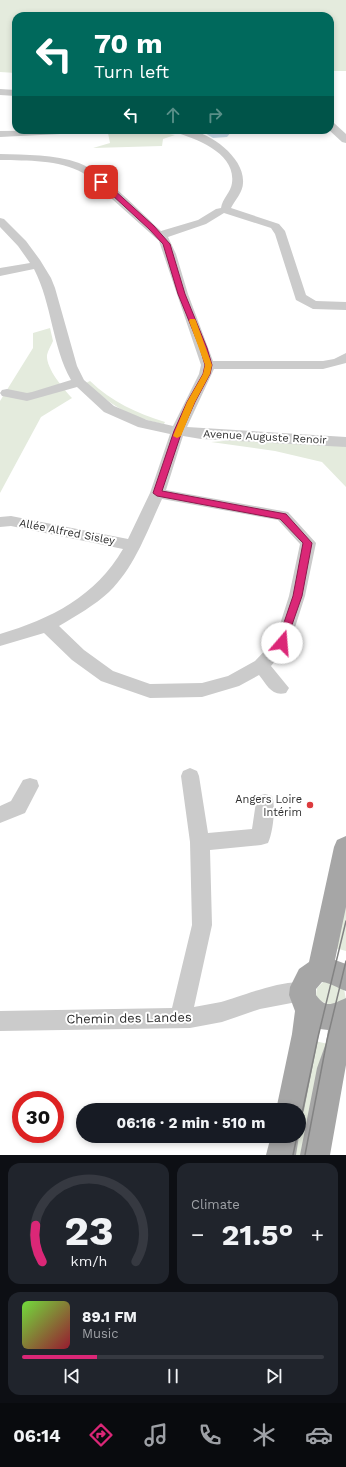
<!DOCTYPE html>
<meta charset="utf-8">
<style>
:root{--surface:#171b24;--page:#20242c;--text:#f1f3f6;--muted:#9ea1a6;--line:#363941;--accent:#db2777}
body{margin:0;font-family:"Work Sans",sans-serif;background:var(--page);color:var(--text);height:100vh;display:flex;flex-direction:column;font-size:15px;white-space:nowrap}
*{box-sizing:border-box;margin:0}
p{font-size:13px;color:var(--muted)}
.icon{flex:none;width:22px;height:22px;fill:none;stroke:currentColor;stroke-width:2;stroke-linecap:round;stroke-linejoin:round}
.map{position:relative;height:1155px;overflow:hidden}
.side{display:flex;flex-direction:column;gap:8px;padding:8px;background:#0d0f14;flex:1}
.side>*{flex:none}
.banner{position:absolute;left:12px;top:12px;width:322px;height:122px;border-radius:12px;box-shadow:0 2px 6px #0003;background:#00695c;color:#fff;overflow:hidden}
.speed{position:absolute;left:12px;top:1091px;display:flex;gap:8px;font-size:20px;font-weight:700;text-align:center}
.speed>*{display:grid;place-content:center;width:52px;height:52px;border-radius:50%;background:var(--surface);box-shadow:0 2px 6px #0003;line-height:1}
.speed .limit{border:6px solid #d22;background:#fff;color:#111}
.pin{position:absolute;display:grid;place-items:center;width:34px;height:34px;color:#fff;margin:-17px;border-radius:8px;box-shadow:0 2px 6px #0006}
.me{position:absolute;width:44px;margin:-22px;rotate:18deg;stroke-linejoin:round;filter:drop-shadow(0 0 3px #0008)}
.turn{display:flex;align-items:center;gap:14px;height:84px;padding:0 16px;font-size:18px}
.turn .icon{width:52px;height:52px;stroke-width:2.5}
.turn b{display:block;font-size:28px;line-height:34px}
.lanes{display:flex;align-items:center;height:38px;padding:0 16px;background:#0003;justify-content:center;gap:20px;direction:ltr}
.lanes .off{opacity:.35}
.big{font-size:30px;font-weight:700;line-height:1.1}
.side .widget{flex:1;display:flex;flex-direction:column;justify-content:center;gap:6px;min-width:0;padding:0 14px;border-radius:12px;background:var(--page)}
.side .dial{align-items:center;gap:0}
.dial svg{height:104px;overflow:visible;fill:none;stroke:var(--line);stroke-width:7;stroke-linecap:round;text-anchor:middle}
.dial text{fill:var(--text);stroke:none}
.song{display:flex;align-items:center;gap:12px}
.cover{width:48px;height:48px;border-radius:6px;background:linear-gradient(135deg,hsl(100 70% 55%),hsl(350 70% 35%))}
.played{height:4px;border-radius:2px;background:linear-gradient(90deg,var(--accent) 25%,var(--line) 25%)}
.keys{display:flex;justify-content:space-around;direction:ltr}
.heat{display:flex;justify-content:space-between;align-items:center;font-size:22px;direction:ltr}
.side .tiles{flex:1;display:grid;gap:8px;grid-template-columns:1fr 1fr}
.widget:last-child{grid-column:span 2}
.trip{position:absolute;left:76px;top:1103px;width:230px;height:40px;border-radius:20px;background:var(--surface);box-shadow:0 2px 6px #0003;font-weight:700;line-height:40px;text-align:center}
.dock{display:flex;height:64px;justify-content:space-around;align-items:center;background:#090b0e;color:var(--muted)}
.dock .icon{width:28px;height:28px}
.dock .on{color:var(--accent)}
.dock b{font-size:18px;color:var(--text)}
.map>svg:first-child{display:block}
</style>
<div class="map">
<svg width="346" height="1155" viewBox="0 0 346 1155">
<rect width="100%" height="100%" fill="#fff"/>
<g fill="#e4ebdd">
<path d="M 0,0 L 346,0 L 346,71 L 330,71 L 330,16 L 16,16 L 16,73 L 0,72 Z"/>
<path d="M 151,131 L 175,135 L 163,139 L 162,146 L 93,148 L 110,143 L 108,133 Z"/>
<path d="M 50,328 L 53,341 C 51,346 48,350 47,355 C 46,369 64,389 72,398 L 41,417 L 0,493 L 0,401 L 33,348 L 33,333 Z"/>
<path d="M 90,381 C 112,402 136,413 165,422 L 164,424 C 128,417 113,406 86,383 Z"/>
<path d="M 237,440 L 346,446 L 346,487 L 322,462 L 275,451 L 211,442 Z"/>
<path d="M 346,898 L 346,951 L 335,948 Z"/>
<path d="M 324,981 L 344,989 L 346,999 L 335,1008 L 319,1000 L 316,995 L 317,988 Z"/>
<path d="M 315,1041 L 328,1044 L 307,1155 L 293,1155 L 299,1136 L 299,1124 Z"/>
</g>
<path fill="#cadcea" d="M 200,130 L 231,130 L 231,132 L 227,137 L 213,138 Z"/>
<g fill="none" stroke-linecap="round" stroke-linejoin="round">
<g fill="#cbcbcb" fill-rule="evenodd">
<path d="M 0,89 L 16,90 L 16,96 L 0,95 Z"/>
<path d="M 330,122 L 334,123 L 346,134 L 346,143 L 342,142 L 329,130 Z"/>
<path d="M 85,130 L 80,133 L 0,137 L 0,131 Z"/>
<path d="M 173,130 C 178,130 184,129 189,130 C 211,133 245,158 243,183 C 243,192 235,200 231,208 L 279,224 L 285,231 L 306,295 L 316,301 L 346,302 L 346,310 L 313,309 L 296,300 L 275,234 L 271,228 L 224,213 L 206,224 L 168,237 L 176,254 L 188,294 L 213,361 L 323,361 L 334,359 L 346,353 L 346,363 L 323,369 L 214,369 L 187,427 L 346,437 L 346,447 L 201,439 L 183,436 L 166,490 L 288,512 L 316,543 L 305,596 L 290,643 L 271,666 L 289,688 L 286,693 C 272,697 267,685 259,675 L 239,686 L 202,697 L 150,698 L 101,681 L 72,660 L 44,633 L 0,646 L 0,634 C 51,619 96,596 123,549 L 11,526 L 0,527 L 0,517 L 11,516 L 128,539 L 150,493 L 170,434 L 138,427 L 104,412 L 77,387 L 27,401 L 2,396 L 0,393 L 2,390 L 7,389 L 27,393 L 32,392 L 71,380 C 52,346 52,304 34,269 L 0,276 L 0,268 L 30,263 L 18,246 L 0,227 L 0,218 L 4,219 L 26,241 L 40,260 L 51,278 L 55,288 L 77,366 L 84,380 L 114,406 L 147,420 L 173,426 L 199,374 L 201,365 L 159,241 L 83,173 C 58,159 28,161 0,160 L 0,154 C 26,155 54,154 79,163 C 102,171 142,214 161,231 L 198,220 L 216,209 L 221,208 C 222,199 231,192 232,183 C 236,153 197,139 174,132 ZM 162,499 L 278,520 L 300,544 L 289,596 L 275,640 L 255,661 L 228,676 L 202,683 L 150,684 L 113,671 L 84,650 L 59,626 C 76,616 95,605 109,592 C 135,567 147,531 162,499 Z"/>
<path d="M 190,768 L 197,771 L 199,776 L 208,833 L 252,829 L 256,802 L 258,796 L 265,794 L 272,796 C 276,806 273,833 268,843 L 261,845 L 210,850 L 212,925 L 194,1007 C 203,1005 212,1004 221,1002 C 243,996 289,976 310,984 L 313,991 L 310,998 L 302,1001 L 260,1009 L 222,1022 L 190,1028 L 0,1031 L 0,1011 L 172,1008 L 192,925 L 190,842 L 181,776 L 183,771 Z"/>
<path d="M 30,778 L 37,780 L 39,786 L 25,813 L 0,823 L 0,806 L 11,801 L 23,780 Z"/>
</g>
<g fill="#a6a6a6" fill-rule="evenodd">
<path d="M 346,836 L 346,907 L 335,960 L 346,964 L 346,991 C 337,988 331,983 322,982 L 316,989 L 316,995 C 326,1009 332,1004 346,998 L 346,1065 L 330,1155 L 300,1155 L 317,1068 L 326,1043 L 328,1030 L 320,1029 L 304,1110 L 300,1120 L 299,1110 L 276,1110 L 292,1034 L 295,1011 L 289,995 L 290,987 L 299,969 L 309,962 L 334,847 L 337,840 Z"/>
<path d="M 299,1135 L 299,1136 L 296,1155 L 266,1155 L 271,1136 Z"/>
</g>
<g stroke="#838383" stroke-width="1.5">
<path d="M 299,1128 L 318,1037 L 346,921"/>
<path d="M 293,1155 L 297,1136"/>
<path d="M 305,1155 L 327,1040 L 346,961"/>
</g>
</g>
<path fill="#db2777" stroke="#8e194d" d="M 99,180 L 103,180 L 154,226 L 170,244 L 185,294 L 207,348 L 212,365 L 210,374 L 195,402 L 182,431 L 162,491 L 286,514 L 312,543 L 302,596 L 285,645 L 282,647 L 277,643 L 293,596 L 303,543 L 280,519 L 157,496 L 153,493 L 174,431 L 187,402 L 203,374 L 205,365 L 200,348 L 178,294 L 163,244 L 149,229 L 99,183 Z"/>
<path fill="#f59e0b" d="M 190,319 L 195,319 L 196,321 L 212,365 L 210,374 L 195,402 L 181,436 L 177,438 L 173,436 L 187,402 L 203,374 L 205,365 L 189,321 Z"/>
<circle fill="#dc3a3d" stroke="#fff" stroke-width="1.5" cx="310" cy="805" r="4"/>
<g text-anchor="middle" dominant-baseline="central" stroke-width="4" stroke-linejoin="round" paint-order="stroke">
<g font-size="11" fill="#2e2e2e" stroke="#fff">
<text transform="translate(265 437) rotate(3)">Avenue Auguste Renoir</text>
<text transform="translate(67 532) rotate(11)">Allée Alfred Sisley</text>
</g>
<g font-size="11" fill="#2e2e2e" stroke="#fff" text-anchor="end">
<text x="302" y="799">Angers Loire<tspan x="302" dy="13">Intérim</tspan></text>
</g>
<g font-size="13" fill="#2e2e2e" stroke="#fff">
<text transform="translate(129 1018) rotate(-1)">Chemin des Landes</text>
</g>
</g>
</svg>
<div class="speed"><div class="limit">30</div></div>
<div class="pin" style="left:101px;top:182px;background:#d93025"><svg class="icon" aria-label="arrive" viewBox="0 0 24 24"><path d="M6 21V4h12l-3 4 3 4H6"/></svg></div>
<svg class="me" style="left:282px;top:643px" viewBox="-20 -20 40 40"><circle r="19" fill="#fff"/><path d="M0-13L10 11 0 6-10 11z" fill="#db2777"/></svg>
<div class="trip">06:16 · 2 min · 510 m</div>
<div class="banner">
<div class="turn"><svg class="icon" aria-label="left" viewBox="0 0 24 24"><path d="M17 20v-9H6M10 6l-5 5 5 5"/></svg><div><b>70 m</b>Turn left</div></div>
<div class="lanes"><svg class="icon" aria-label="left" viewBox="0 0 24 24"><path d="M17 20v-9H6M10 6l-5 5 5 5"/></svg><svg class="icon off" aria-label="ahead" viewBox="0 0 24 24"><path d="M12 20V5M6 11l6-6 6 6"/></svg><svg class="icon off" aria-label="right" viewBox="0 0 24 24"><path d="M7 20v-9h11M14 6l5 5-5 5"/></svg></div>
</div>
</div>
<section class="side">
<div class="tiles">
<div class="widget dial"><svg viewBox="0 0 100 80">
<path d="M14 69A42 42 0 1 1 86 69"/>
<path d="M14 69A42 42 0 0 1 9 41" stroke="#db2777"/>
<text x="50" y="56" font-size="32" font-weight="700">23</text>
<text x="50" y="72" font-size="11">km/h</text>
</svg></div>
<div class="widget"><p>Climate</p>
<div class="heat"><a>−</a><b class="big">21.5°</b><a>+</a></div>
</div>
<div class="widget">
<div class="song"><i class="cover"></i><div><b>89.1 FM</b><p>Music</p></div></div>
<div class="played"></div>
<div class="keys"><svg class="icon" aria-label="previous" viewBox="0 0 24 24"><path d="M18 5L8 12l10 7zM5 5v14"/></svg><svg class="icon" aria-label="pause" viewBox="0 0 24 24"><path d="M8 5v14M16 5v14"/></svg><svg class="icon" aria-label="next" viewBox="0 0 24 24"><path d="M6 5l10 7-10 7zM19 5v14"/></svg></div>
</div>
</div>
</section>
<nav class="dock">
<b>06:14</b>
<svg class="icon on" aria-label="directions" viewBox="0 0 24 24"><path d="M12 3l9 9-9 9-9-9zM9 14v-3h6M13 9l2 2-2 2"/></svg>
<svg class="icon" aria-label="music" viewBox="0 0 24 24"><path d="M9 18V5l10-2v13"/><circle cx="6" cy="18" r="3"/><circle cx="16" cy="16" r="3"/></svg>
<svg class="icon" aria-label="phone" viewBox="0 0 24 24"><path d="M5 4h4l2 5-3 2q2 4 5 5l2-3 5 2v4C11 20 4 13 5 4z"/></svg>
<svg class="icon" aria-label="climate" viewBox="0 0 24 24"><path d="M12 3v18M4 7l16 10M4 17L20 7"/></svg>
<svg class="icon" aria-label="car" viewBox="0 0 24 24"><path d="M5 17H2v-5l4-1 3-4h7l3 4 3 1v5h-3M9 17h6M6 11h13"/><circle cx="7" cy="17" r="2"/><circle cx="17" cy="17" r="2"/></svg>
</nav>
